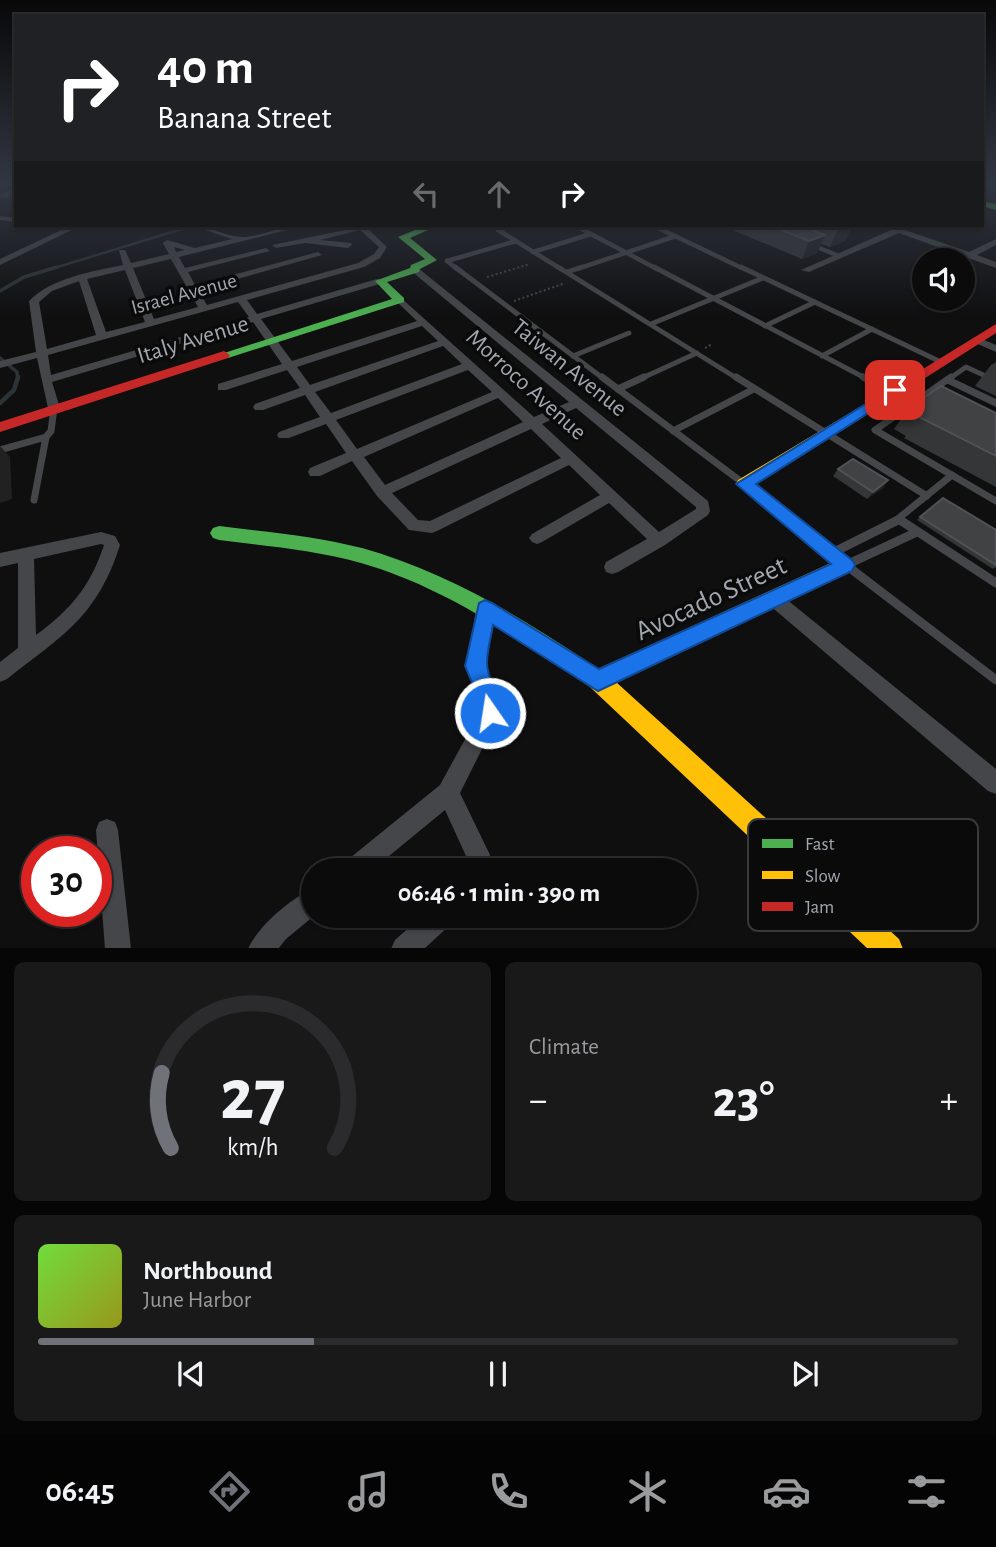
<!DOCTYPE html>
<meta charset="utf-8">
<style>
:root{--surface:#0b0b0c;--page:#19191a;--text:#f1f3f6;--muted:#9a9b9d;--line:#2b2b2d;--accent:#6f7278}
body{margin:0;font-family:"Alegreya Sans",sans-serif;background:var(--page);color:var(--text);height:100vh;display:flex;flex-direction:column;font-size:26px;white-space:nowrap}
*{box-sizing:border-box;margin:0}
p{font-size:23px;color:var(--muted)}
.icon{flex:none;width:38px;height:38px;fill:none;stroke:currentColor;stroke-width:2;stroke-linecap:round;stroke-linejoin:round}
.map{position:relative;height:948px;overflow:hidden}
.side{display:flex;flex-direction:column;gap:14px;padding:14px;background:#060607;flex:1}
.side>*{flex:none}
.hud{position:absolute;left:14px;top:14px;width:970px;height:214px;border-radius:0px;box-shadow:0 2px 5px #0004,0 0 0 2px var(--line);background:#202124;color:#fff;overflow:hidden}
.buttons{position:absolute;left:912px;top:248px;display:grid;gap:14px}
.buttons a{display:grid;place-items:center;width:63px;height:63px;border-radius:50%;background:var(--surface);box-shadow:0 2px 5px #0004,0 0 0 2px var(--line);font-size:35px}
.speed{position:absolute;left:21px;top:836px;display:flex;gap:14px;font-size:35px;font-weight:700;text-align:center}
.speed>*{display:grid;place-content:center;width:91px;height:91px;border-radius:50%;background:var(--surface);box-shadow:0 2px 5px #0004,0 0 0 2px var(--line);line-height:1}
.speed .limit{border:10px solid #d22;background:#fff;color:#111}
.pin{position:absolute;display:grid;place-items:center;width:60px;height:60px;color:#fff;margin:-30px;border-radius:14px;box-shadow:0 4px 10px #0006}
.me{position:absolute;width:77px;margin:-38px;rotate:347deg;stroke-linejoin:round;filter:drop-shadow(0 0 5px #0008)}
.turn{display:flex;align-items:center;gap:24px;height:147px;padding:0 28px;font-size:32px}
.turn .icon{width:91px;height:91px;stroke-width:2.5}
.turn b{display:block;font-size:49px;line-height:60px}
.lanes{display:flex;align-items:center;height:66px;padding:0 28px;background:#0003;justify-content:center;gap:35px;direction:ltr}
.lanes .off{opacity:.35}
.big{font-size:52px;font-weight:700;line-height:1.1}
.side .widget{flex:1;display:flex;flex-direction:column;justify-content:center;gap:10px;min-width:0;padding:0 24px;border-radius:10px;background:var(--page)}
.side .dial{align-items:center;gap:0}
.dial svg{height:182px;overflow:visible;fill:none;stroke:var(--line);stroke-width:7;stroke-linecap:round;text-anchor:middle}
.dial text{fill:var(--text);stroke:none}
.song{display:flex;align-items:center;gap:21px}
.cover{width:84px;height:84px;border-radius:10px;background:linear-gradient(135deg,hsl(100 70% 55%),hsl(60 70% 35%))}
.played{height:7px;border-radius:4px;background:linear-gradient(90deg,var(--accent) 30%,var(--line) 30%)}
.keys{display:flex;justify-content:space-around;direction:ltr}
.heat{display:flex;justify-content:space-between;align-items:center;font-size:38px;direction:ltr}
.side .tiles{flex:1;display:grid;gap:14px;grid-template-columns:1fr 1fr}
.widget:last-child{grid-column:span 2}
.trip{position:absolute;left:301px;top:858px;width:396px;height:70px;border-radius:35px;background:var(--surface);box-shadow:0 2px 5px #0004,0 0 0 2px var(--line);font-weight:700;line-height:70px;text-align:center}
.tab-bar{display:flex;height:112px;justify-content:space-around;align-items:center;background:#040405;color:var(--muted)}
.tab-bar .icon{width:49px;height:49px}
.tab-bar .selected{color:var(--accent)}
.tab-bar b{font-size:32px;color:var(--text)}
.map>svg:first-child{display:block}
</style>
<div class="map">
<svg width="996" height="949" viewBox="0 0 996 949">
<rect width="100%" height="100%" fill="#0f0f10"/>
<g fill="none" stroke-linecap="round" stroke-linejoin="round">
<path stroke="#2b3337" stroke-width="2.5" d="M 51,269 L 182,229"/>
<g stroke="#2b3337" stroke-width="3.5">
<path d="M 0,291 L 24,277 L 57,267"/>
<path d="M 0,358 L 17,372 L 18,379"/>
</g>
<path stroke="#2b3337" stroke-width="4.5" d="M 0,403 L 14,390 L 18,377"/>
<g stroke="#46474a" stroke-width="2" stroke-dasharray="2 2.5" stroke-linecap="butt">
<path d="M 487,277 L 530,264"/>
<path d="M 514,301 L 565,283"/>
<path d="M 705,348 L 712,344"/>
</g>
<g stroke="#444649" stroke-width="4.5">
<path d="M 576,226 L 657,269"/>
<path d="M 654,226 L 744,269"/>
<path d="M 498,230 L 561,269"/>
<path d="M 498,230 L 513,226"/>
<path d="M 812,245 L 839,256"/>
<path d="M 533,252 L 591,234"/>
<path d="M 447,261 L 457,269"/>
<path d="M 447,261 L 516,241"/>
<path d="M 577,269 L 676,236"/>
</g>
<g stroke="#444649" stroke-width="5">
<path d="M 455,267 L 604,379"/>
<path d="M 558,267 L 738,379"/>
<path d="M 654,267 L 867,379"/>
<path d="M 741,267 L 941,362"/>
<path d="M 567,272 L 582,267"/>
<path d="M 651,324 L 763,278"/>
<path d="M 765,326 L 815,302"/>
<path d="M 573,356 L 629,333"/>
<path d="M 822,356 L 872,329"/>
<path d="M 640,379 L 697,353"/>
<path d="M 949,379 L 966,367 L 992,379"/>
</g>
<g stroke="#444649" stroke-width="7">
<path d="M 602,377 L 743,483"/>
<path d="M 736,377 L 927,496"/>
<path d="M 863,377 L 874,383"/>
<path d="M 951,377 L 875,430 L 996,501"/>
<path d="M 988,377 L 996,381"/>
<path d="M 948,380 L 996,403"/>
<path d="M 618,389 L 644,377"/>
<path d="M 673,431 L 754,389"/>
<path d="M 0,450 L 46,437 L 51,431 L 54,408"/>
<path d="M 34,500 L 46,437"/>
<path d="M 899,520 L 902,522"/>
<path d="M 894,522 L 952,475"/>
</g>
<g stroke="#444649" stroke-width="9">
<path d="M 900,520 L 996,583"/>
<path d="M 917,532 L 846,565 L 996,680"/>
<path d="M 836,551 L 898,520"/>
</g>
<g fill="#444649" fill-rule="evenodd">
<path d="M 0,183 L 16,183 L 16,187 L 0,185 Z"/>
<path d="M 16,188 L 16,193 L 6,198 L 0,197 L 0,194 Z"/>
<path d="M 0,216 L 16,218 L 16,222 L 0,220 Z"/>
<path d="M 70,226 L 80,226 L 0,265 L 0,259 Z"/>
<path d="M 193,226 C 210,225 225,237 242,237 C 261,237 281,225 303,226 L 179,257 L 185,268 L 266,248 L 270,251 L 188,272 L 195,285 L 318,252 L 322,255 L 198,290 L 207,305 L 358,263 L 374,254 L 379,247 L 360,230 L 320,240 L 351,243 L 352,245 L 348,248 L 305,243 L 276,248 L 272,245 L 365,226 L 387,247 L 380,258 L 364,267 L 247,300 L 257,314 L 377,279 L 383,279 L 383,283 L 261,319 L 292,361 L 417,321 L 395,300 L 400,297 L 534,417 L 569,402 L 410,270 L 418,268 L 708,501 L 710,511 L 708,515 L 665,545 L 618,572 L 612,574 L 606,572 L 604,567 L 606,562 L 647,539 L 609,503 L 542,542 L 537,544 L 532,542 L 529,538 L 532,534 L 600,495 L 569,465 L 437,531 L 432,533 L 409,530 L 377,496 L 352,461 L 320,476 L 310,476 L 308,472 L 310,468 L 346,453 L 326,424 L 289,438 L 279,438 L 277,435 L 279,432 L 320,417 L 305,395 L 263,410 L 255,410 L 253,407 L 255,404 L 300,388 L 287,370 L 226,390 L 218,390 L 218,384 L 282,364 L 253,322 L 52,382 L 60,408 L 54,412 L 48,408 L 37,358 L 0,368 L 0,361 L 36,352 L 29,301 C 53,277 91,272 123,265 L 119,250 L 125,250 L 131,263 L 169,254 L 163,243 L 167,240 L 195,248 L 232,239 ZM 174,247 L 185,250 L 176,252 ZM 171,259 L 198,307 L 154,319 L 133,268 ZM 125,270 L 145,322 L 106,332 L 87,279 ZM 79,281 L 96,335 L 47,349 L 39,302 L 52,291 ZM 238,302 L 249,317 L 51,375 L 48,355 ZM 422,326 L 438,341 L 310,385 L 297,367 ZM 443,346 L 462,364 L 331,413 L 315,392 ZM 468,370 L 492,392 L 357,449 L 336,420 ZM 498,398 L 523,422 L 385,485 L 364,457 ZM 576,408 L 696,507 L 696,509 L 659,532 L 542,424 ZM 531,429 L 561,458 L 430,521 L 418,520 L 392,493 Z"/>
<path d="M 883,226 L 904,227 L 905,230 L 969,252 L 996,239 L 996,245 L 977,255 L 996,262 L 996,268 L 899,233 L 809,272 L 801,270 L 891,230 Z"/>
<path d="M 977,337 L 996,345 L 996,352 L 973,342 L 973,338 Z"/>
<path d="M 101,532 L 115,536 L 120,545 C 97,617 63,635 7,679 L 0,682 L 0,662 L 18,648 L 18,563 L 0,567 L 0,553 ZM 101,544 L 104,545 C 90,587 71,609 36,635 L 34,559 Z"/>
<path d="M 774,592 L 780,594 L 996,769 L 996,794 L 988,791 L 768,604 L 765,599 L 768,594 Z"/>
<path d="M 485,601 L 491,604 L 494,609 L 485,666 L 499,697 L 500,713 L 460,793 L 490,855 L 491,870 L 467,870 L 466,856 L 445,810 L 372,870 L 341,870 L 345,862 L 440,785 L 480,712 L 479,697 L 467,666 L 476,609 L 479,604 Z"/>
<path d="M 107,819 L 115,822 L 118,830 L 131,949 L 105,949 L 96,830 L 99,822 Z"/>
<path d="M 313,889 L 315,915 L 286,939 L 278,949 L 248,949 C 258,926 291,898 313,889 Z"/>
<path d="M 423,915 L 454,915 L 451,924 L 424,949 L 391,949 L 395,940 Z"/>
</g>
<g fill="#4caf50" fill-rule="evenodd">
<path d="M 982,201 L 996,204 L 996,210 L 982,206 Z"/>
<path d="M 425,226 L 437,226 L 410,238 L 437,260 L 420,269 L 419,272 L 387,282 L 404,298 L 404,302 L 228,358 L 220,358 L 218,355 L 392,299 L 375,281 L 410,268 L 411,265 L 425,259 L 398,237 Z"/>
<path d="M 219,526 C 267,532 315,536 362,548 C 441,570 515,613 582,658 L 585,665 L 582,672 L 575,675 L 568,672 C 505,629 435,584 361,563 C 315,550 266,546 219,540 L 213,538 L 210,533 L 213,528 Z"/>
</g>
<path fill="#ffc107" fill-rule="evenodd" d="M 917,373 L 922,374 L 922,380 L 756,484 L 852,560 L 855,565 L 852,570 L 616,682 L 899,939 L 903,949 L 868,949 L 590,687 L 568,672 L 565,665 L 568,658 L 575,655 L 599,669 L 831,563 L 736,484 L 738,480 Z"/>
<g fill="#c62828" fill-rule="evenodd">
<path d="M 996,324 L 996,333 L 922,380 L 917,381 L 910,377 Z"/>
<path d="M 224,351 L 230,355 L 228,358 L 0,432 L 0,422 Z"/>
</g>
</g>
<g fill="#353637">
<path d="M 723,226 L 852,226 L 845,241 L 830,247 L 821,244 L 817,253 L 802,259 Z"/>
<path d="M 996,362 L 996,396 L 975,386 L 991,365 Z"/>
<path d="M 909,408 L 996,413 L 996,487 L 904,438 L 906,436 L 894,429 Z"/>
<path d="M 838,469 L 888,480 L 883,488 L 867,499 L 833,476 Z"/>
<path d="M 920,517 L 996,530 L 996,567 L 993,569 L 917,520 Z"/>
</g>
<g fill="#212122">
<path d="M 847,226 L 852,226 L 845,241 L 830,247 L 838,229 Z"/>
<path d="M 825,235 L 817,253 L 802,259 L 809,241 Z"/>
<path d="M 0,446 L 10,457 L 12,499 L 0,503 Z"/>
<path d="M 888,480 L 883,488 L 867,499 L 873,492 Z"/>
</g>
<g fill="#414244" stroke="#505255" stroke-width="2">
<path d="M 772,226 L 801,226 L 825,235 L 809,241 Z"/>
<path d="M 828,226 L 847,226 L 838,229 Z"/>
<path d="M 941,386 L 996,413 L 996,456 L 919,417 L 922,415 L 909,408 Z"/>
<path d="M 853,459 L 888,480 L 873,492 L 838,469 Z"/>
<path d="M 943,498 L 996,530 L 996,565 L 920,517 Z"/>
</g>
<linearGradient id="sky" x2="0" y2="1"><stop stop-color="#080809"/><stop offset="0.58" stop-color="#313742"/><stop offset="1" stop-color="#313742" stop-opacity="0"/></linearGradient>
<rect width="996" height="316" fill="url(#sky)"/>
<path fill="#1a73e8" stroke="#114b97" stroke-width="2" d="M 895,386 L 902,390 L 900,393 L 756,484 L 852,560 L 855,565 L 852,571 L 598,691 L 493,625 C 491,637 487,651 487,663 C 487,685 507,698 498,721 L 490,725 L 482,721 L 478,697 L 465,666 L 479,603 L 485,600 L 492,603 L 599,669 L 831,564 L 736,484 Z"/>
<g text-anchor="middle" dominant-baseline="central" stroke-width="7" stroke-linejoin="round" paint-order="stroke">
<g font-size="21" fill="#a2a8b0" stroke="#0a0a0b">
<text transform="translate(184 294) rotate(-15)">Israel Avenue</text>
</g>
<g font-size="24" fill="#a2a8b0" stroke="#0a0a0b">
<text transform="translate(193 340) rotate(-17)">Italy Avenue</text>
<text transform="translate(569 368) rotate(39)">Taiwan Avenue</text>
<text transform="translate(526 385) rotate(42)">Morroco Avenue</text>
</g>
<g font-size="28" fill="#a2a8b0" stroke="#0a0a0b">
<text transform="translate(711 599) rotate(-25)">Avocado Street</text>
</g>
</g>
<rect x="748" y="819" width="230" height="112" rx="10" fill="#0a0a0b" stroke="#38393d" stroke-width="2"/>
<rect x="762" y="839" width="31" height="9" fill="#4caf50"/>
<rect x="762" y="871" width="31" height="8" fill="#ffc107"/>
<rect x="762" y="902" width="31" height="9" fill="#c62828"/>
<g font-size="19" fill="#a2a8b0">
<text x="805" y="850">Fast</text>
<text x="805" y="882">Slow</text>
<text x="805" y="913">Jam</text>
</g>
</svg>
<div class="buttons">
<a><svg class="icon" aria-label="sound" viewBox="0 0 24 24"><path d="M4 9h4l5-4v14l-5-4H4zM17 9q2 3 0 6"/></svg></a>
</div>
<div class="speed"><div class="limit">30</div></div>
<div class="pin" style="left:895px;top:390px;background:#d93025"><svg class="icon" aria-label="arrive" viewBox="0 0 24 24"><path d="M6 21V4h12l-3 4 3 4H6"/></svg></div>
<svg class="me" style="left:490px;top:713px" viewBox="-20 -20 40 40"><circle r="17" fill="#1a73e8" stroke="#fff" stroke-width="3"/><path d="M0-11L8 9 0 5-8 9z" fill="#fff"/></svg>
<div class="trip">06:46 · 1 min · 390 m</div>
<div class="hud">
<div class="turn"><svg class="icon" aria-label="right" viewBox="0 0 24 24"><path d="M7 20v-9h11M14 6l5 5-5 5"/></svg><div><b>40 m</b>Banana Street</div></div>
<div class="lanes"><svg class="icon off" aria-label="left" viewBox="0 0 24 24"><path d="M17 20v-9H6M10 6l-5 5 5 5"/></svg><svg class="icon off" aria-label="ahead" viewBox="0 0 24 24"><path d="M12 20V5M6 11l6-6 6 6"/></svg><svg class="icon" aria-label="right" viewBox="0 0 24 24"><path d="M7 20v-9h11M14 6l5 5-5 5"/></svg></div>
</div>
</div>
<section class="side">
<div class="tiles">
<div class="widget dial"><svg viewBox="0 0 100 80">
<path d="M14 69A42 42 0 1 1 86 69"/>
<path d="M14 69A42 42 0 0 1 10 36" stroke="#6f7278"/>
<text x="50" y="56" font-size="32" font-weight="700">27</text>
<text x="50" y="72" font-size="11">km/h</text>
</svg></div>
<div class="widget"><p>Climate</p>
<div class="heat"><a>−</a><b class="big">23°</b><a>+</a></div>
</div>
<div class="widget">
<div class="song"><i class="cover"></i><div><b>Northbound</b><p>June Harbor</p></div></div>
<div class="played"></div>
<div class="keys"><svg class="icon" aria-label="previous" viewBox="0 0 24 24"><path d="M18 5L8 12l10 7zM5 5v14"/></svg><svg class="icon" aria-label="pause" viewBox="0 0 24 24"><path d="M8 5v14M16 5v14"/></svg><svg class="icon" aria-label="next" viewBox="0 0 24 24"><path d="M6 5l10 7-10 7zM19 5v14"/></svg></div>
</div>
</div>
</section>
<nav class="tab-bar">
<b>06:45</b>
<svg class="icon selected" aria-label="directions" viewBox="0 0 24 24"><path d="M12 3l9 9-9 9-9-9zM9 14v-3h6M13 9l2 2-2 2"/></svg>
<svg class="icon" aria-label="music" viewBox="0 0 24 24"><path d="M9 18V5l10-2v13"/><circle cx="6" cy="18" r="3"/><circle cx="16" cy="16" r="3"/></svg>
<svg class="icon" aria-label="phone" viewBox="0 0 24 24"><path d="M5 4h4l2 5-3 2q2 4 5 5l2-3 5 2v4C11 20 4 13 5 4z"/></svg>
<svg class="icon" aria-label="climate" viewBox="0 0 24 24"><path d="M12 3v18M4 7l16 10M4 17L20 7"/></svg>
<svg class="icon" aria-label="car" viewBox="0 0 24 24"><path d="M5 17H2v-5l4-1 3-4h7l3 4 3 1v5h-3M9 17h6M6 11h13"/><circle cx="7" cy="17" r="2"/><circle cx="17" cy="17" r="2"/></svg>
<svg class="icon" aria-label="filters" viewBox="0 0 24 24"><path d="M4 7h16M4 17h16"/><circle cx="9" cy="7" r="2"/><circle cx="15" cy="17" r="2"/></svg>
</nav>
